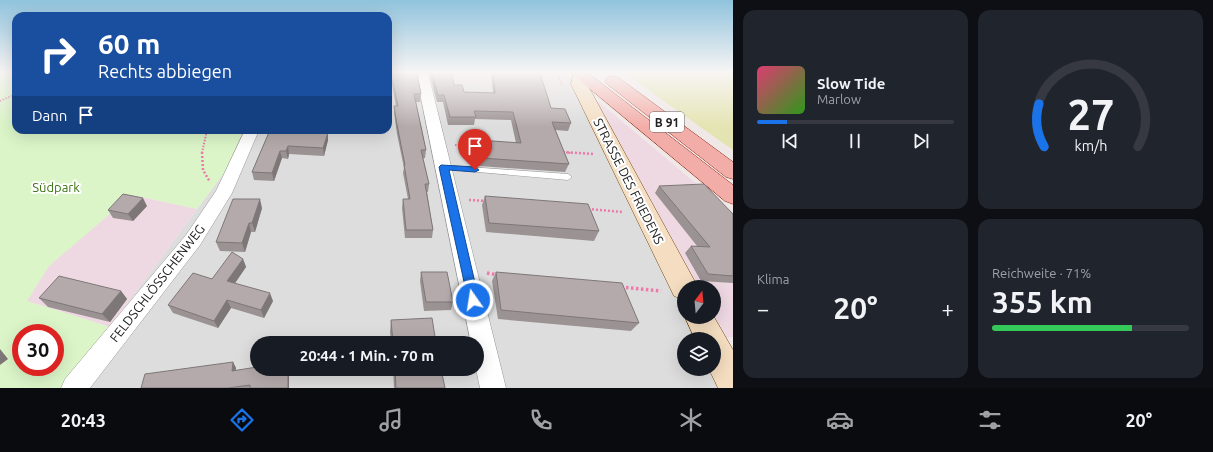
<!DOCTYPE html>
<html lang="de">
<meta charset="utf-8">
<style>
:root{--surface:#171b24;--page:#20242c;--text:#f1f3f6;--muted:#9ea1a6;--line:#363941;--accent:#1a73e8}
body{margin:0;font-family:Ubuntu,sans-serif;background:var(--page);color:var(--text);height:100vh;display:flex;flex-direction:column;font-size:15px;white-space:nowrap}
*{box-sizing:border-box;margin:0}
p{font-size:13px;color:var(--muted)}
.icon{flex:none;width:22px;height:22px;fill:none;stroke:currentColor;stroke-width:2;stroke-linecap:round;stroke-linejoin:round}
.map{position:relative;flex:1;overflow:hidden}
.details{display:flex;flex-direction:column;gap:10px;padding:10px;background:#0d0f14;width:480px}
.details>*{flex:none}
.hud{position:absolute;left:12px;top:12px;width:380px;height:122px;border-radius:12px;box-shadow:0 4px 16px #0002;background:#1a4fa0;color:#fff;overflow:hidden}
.needle{width:26px;rotate:16deg}
.controls{position:absolute;left:677px;top:280px;display:grid;gap:8px}
.controls a{display:grid;place-items:center;width:44px;height:44px;border-radius:50%;background:var(--surface);box-shadow:0 4px 16px #0002;font-size:20px}
.speed{position:absolute;left:12px;top:324px;display:flex;gap:8px;font-size:20px;font-weight:700;text-align:center}
.speed>*{display:grid;place-content:center;width:52px;height:52px;border-radius:50%;background:var(--surface);box-shadow:0 4px 16px #0002;line-height:1}
.speed .limit{border:6px solid #d22;background:#fff;color:#111}
.pin{position:absolute;display:grid;place-items:center;width:34px;height:34px;color:#fff;margin:-41px -17px;border-radius:50% 50% 50% 0;rotate:-45deg;box-shadow:0 0 4px #0007}
.pin .icon{rotate:45deg}
.me{position:absolute;width:44px;margin:-22px;rotate:347deg;stroke-linejoin:round;filter:drop-shadow(0 0 3px #0008)}
.turn{display:flex;align-items:center;gap:14px;height:84px;padding:0 20px;font-size:18px}
.turn .icon{width:52px;height:52px;stroke-width:2.5}
.turn b{display:block;font-size:28px;line-height:34px}
.then{display:flex;align-items:center;height:38px;padding:0 20px;background:#0003;gap:8px;font-size:15px}
.big{font-size:30px;font-weight:600;line-height:1.1}
.details .tile{flex:1;display:flex;flex-direction:column;justify-content:center;gap:6px;min-width:0;padding:0 14px;border-radius:12px;background:var(--page)}
.details .dial{align-items:center;gap:0}
.dial svg{height:104px;overflow:visible;fill:none;stroke:var(--line);stroke-width:7;stroke-linecap:round;text-anchor:middle}
.dial text{fill:var(--text);stroke:none}
.song{display:flex;align-items:center;gap:12px}
.cover{width:48px;height:48px;border-radius:6px;background:linear-gradient(135deg,hsl(340 70% 55%),hsl(110 70% 35%))}
.played{height:4px;border-radius:2px;background:linear-gradient(90deg,var(--accent) 15%,var(--line) 15%)}
.keys{display:flex;justify-content:space-around;direction:ltr}
.heat{display:flex;justify-content:space-between;align-items:center;font-size:22px;direction:ltr}
.charge{height:6px;border-radius:3px;background:linear-gradient(90deg,#34c759 71%,var(--line) 0)}
.details .tiles{flex:1;display:grid;gap:10px;grid-template-columns:repeat(2,1fr)}
.trip{position:absolute;left:250px;top:336px;width:234px;height:40px;border-radius:20px;background:var(--surface);box-shadow:0 4px 16px #0002;font-weight:600;line-height:40px;text-align:center}
.tab-bar{display:flex;height:64px;justify-content:space-around;align-items:center;background:#090b0e;color:var(--muted)}
.tab-bar .icon{width:28px;height:28px}
.tab-bar .selected{color:var(--accent)}
.tab-bar b{font-size:18px;color:var(--text)}
main{display:flex;flex:1;min-height:0}
.map>svg:first-child{display:block}
</style>
<main>
<div class="map">
<svg width="733" height="388" viewBox="0 0 733 388">
<rect width="100%" height="100%" fill="#efe8e7"/>
<path fill="#ddd" fill-rule="evenodd" d="M 388,73 L 565,73 L 579,84 L 684,291 L 684,317 L 697,317 L 708,339 L 684,339 L 684,369 L 714,369 L 733,388 L 62,388 L 110,327 L 227,169 L 244,130 L 388,130 ZM 257,343 L 477,343 L 477,369 L 257,369 Z"/>
<g fill="#eed8e2">
<path d="M 593,101 L 599,102 L 733,215 L 733,337 L 724,338 L 714,317 L 714,287 L 696,287 Z"/>
<path d="M 132,195 L 197,209 L 110,327 L 27,301 L 49,266 Z"/>
</g>
<path fill="#e4e4b2" d="M 624,73 L 733,73 L 733,150 Z"/>
<path fill="#dbf5c8" fill-rule="evenodd" d="M 0,73 L 16,73 L 16,130 L 244,130 L 227,169 L 197,209 L 132,195 L 49,266 L 27,301 L 110,327 L 62,388 L 0,388 ZM 21,333 L 55,333 L 55,367 L 21,367 Z"/>
<g fill="none" stroke-linecap="round" stroke-linejoin="round">
<defs>
<path id="lane" d="M 441,165 L 568,174 L 572,177 L 568,180 L 444,169 L 441,169 L 440,167 Z"/>
<g id="street">
<path d="M 416,73 L 428,73 L 506,388 L 480,388 L 476,369 L 477,343 L 471,343 Z"/>
<path d="M 245,130 L 259,130 L 232,193 L 200,245 L 90,388 L 61,388 L 65,379 L 186,235 L 216,191 Z"/>
</g>
<g id="secondary">
<path d="M 574,73 L 588,73 L 589,74 L 587,84 L 694,280 L 697,287 L 684,287 L 684,300 L 674,296 L 571,84 Z"/>
<path d="M 685,317 L 714,317 L 733,350 L 733,388 L 718,388 L 709,369 L 714,369 L 714,339 L 695,339 Z"/>
</g>
<g id="primary">
<path d="M 571,73 L 588,73 L 733,185 L 733,204 L 725,201 Z"/>
<path d="M 613,76 L 619,78 L 733,162 L 733,179 L 726,177 L 607,84 L 605,81 L 607,78 Z"/>
</g>
</defs>
<use href="#lane" stroke="#979797" stroke-width="1"/>
<use href="#street" stroke="#979797" stroke-width="1"/>
<use href="#secondary" stroke="#6e480f" stroke-width="1"/>
<use href="#primary" stroke="#8d230e" stroke-width="1"/>
<g stroke="#ed7aa8" stroke-width="2" stroke-dasharray="1.5 1.5" stroke-linecap="butt">
<path d="M 559,73 L 558,77 L 562,85"/>
<path d="M 0,101 L 16,94"/>
<path d="M 455,145 L 480,147"/>
<path d="M 563,152 L 571,153"/>
<path d="M 202,153 L 207,130"/>
</g>
<g stroke="#ed7aa8" stroke-width="2.5" stroke-dasharray="2 2" stroke-linecap="butt">
<path d="M 202,152 L 203,170 L 210,182"/>
<path d="M 563,152 L 593,154"/>
<path d="M 469,200 L 486,201"/>
<path d="M 588,209 L 623,212"/>
</g>
<g stroke="#ed7aa8" stroke-width="3.5" stroke-dasharray="2.5 2.5" stroke-linecap="butt">
<path d="M 487,273 L 498,275"/>
<path d="M 621,287 L 661,291"/>
</g>
<use href="#lane" fill="#fff" fill-rule="evenodd"/>
<use href="#street" fill="#fff" fill-rule="evenodd"/>
<use href="#secondary" fill="#f4ddc0" fill-rule="evenodd"/>
<use href="#primary" fill="#f3ada8" fill-rule="evenodd"/>
</g>
<g fill="#9b9293">
<path d="M 390,73 L 417,73 L 421,94 L 420,102 L 416,102 L 426,150 L 425,158 L 423,158 L 429,184 L 428,192 L 427,192 L 433,230 L 432,238 L 405,238 L 402,208 L 403,199 L 408,199 L 403,173 L 404,168 L 397,134 L 394,113 L 394,106 L 396,106 Z"/>
<path d="M 428,73 L 452,73 L 454,85 L 464,92 L 493,93 L 491,73 L 540,73 L 551,108 L 571,123 L 568,131 L 555,130 L 569,164 L 565,172 L 479,166 L 476,149 L 478,140 L 516,143 L 511,120 L 475,119 L 474,125 L 448,125 L 443,102 L 437,102 L 429,73 Z"/>
<path d="M 270,130 L 298,130 L 298,131 L 328,133 L 328,140 L 324,156 L 289,154 L 288,159 L 282,158 L 274,181 L 254,180 L 252,172 Z"/>
<path d="M 659,186 L 733,214 L 733,283 L 701,281 L 685,253 L 691,246 L 697,246 L 655,193 Z"/>
<path d="M 485,196 L 599,231 L 594,241 L 486,232 L 482,205 Z"/>
<path d="M 147,206 L 133,221 L 113,218 L 108,210 Z"/>
<path d="M 262,208 L 255,232 L 251,232 L 245,252 L 220,251 L 216,242 Z"/>
<path d="M 243,259 L 246,267 L 235,283 L 273,301 L 264,318 L 231,308 L 218,328 L 173,313 L 168,305 L 212,279 Z"/>
<path d="M 421,272 L 453,302 L 451,310 L 424,311 L 420,281 Z"/>
<path d="M 496,272 L 639,323 L 631,331 L 498,319 L 492,281 Z"/>
<path d="M 121,291 L 127,299 L 110,322 L 48,307 L 39,298 Z"/>
<path d="M 391,320 L 436,343 L 391,343 L 390,332 Z"/>
<path d="M 233,362 L 236,368 L 235,370 L 289,369 L 289,388 L 141,388 Z"/>
<path d="M 393,369 L 441,369 L 445,388 L 394,388 Z"/>
</g>
<g fill="#7e7778">
<path d="M 328,133 L 328,140 L 324,156 L 323,148 Z"/>
<path d="M 288,146 L 289,154 L 288,159 L 286,151 Z"/>
<path d="M 280,151 L 282,158 L 274,181 L 272,173 Z"/>
<path d="M 143,198 L 147,206 L 133,221 L 128,214 Z"/>
<path d="M 260,199 L 262,208 L 255,232 L 252,223 Z"/>
<path d="M 249,223 L 251,232 L 245,252 L 242,243 Z"/>
<path d="M 243,259 L 246,267 L 231,289 L 227,281 Z"/>
<path d="M 121,291 L 127,299 L 110,322 L 102,314 Z"/>
<path d="M 270,293 L 273,301 L 264,318 L 261,310 Z"/>
<path d="M 227,300 L 231,308 L 218,328 L 214,321 Z"/>
<path d="M 0,349 L 8,359 L 0,365 Z"/>
<path d="M 233,362 L 236,368 L 235,376 L 232,371 Z"/>
<rect x="288" y="369" width="1" height="19"/>
</g>
<g fill="#b4aaab" stroke="#7e7778">
<path d="M 391,73 L 417,73 L 421,94 L 414,94 L 426,150 L 421,150 L 429,184 L 425,184 L 433,230 L 406,230 L 403,199 L 410,199 L 404,165 L 405,165 L 397,125 L 394,106 L 398,106 Z"/>
<path d="M 432,73 L 452,73 L 454,85 L 462,85 L 464,92 L 495,93 L 493,73 L 540,73 L 551,108 L 565,109 L 571,123 L 552,122 L 569,164 L 481,158 L 478,140 L 521,143 L 513,112 L 474,111 L 476,117 L 450,117 L 444,95 L 438,95 Z"/>
<path d="M 270,130 L 294,130 L 294,131 L 328,133 L 323,148 L 288,146 L 286,151 L 280,151 L 272,173 L 252,172 Z"/>
<path d="M 704,184 L 733,214 L 733,276 L 708,274 L 691,246 L 710,247 L 659,186 Z"/>
<path d="M 123,194 L 143,198 L 128,214 L 108,210 Z"/>
<path d="M 485,196 L 588,204 L 599,231 L 489,223 Z"/>
<path d="M 233,199 L 260,199 L 252,223 L 249,223 L 242,243 L 216,242 Z"/>
<path d="M 232,252 L 243,259 L 227,281 L 270,293 L 261,310 L 227,300 L 214,321 L 168,305 L 193,273 L 212,279 Z"/>
<path d="M 421,272 L 447,272 L 453,302 L 426,302 Z"/>
<path d="M 496,272 L 622,283 L 639,323 L 501,310 Z"/>
<path d="M 59,276 L 121,291 L 102,314 L 39,298 Z"/>
<path d="M 432,318 L 436,343 L 393,343 L 391,320 Z"/>
<path d="M 233,362 L 232,371 L 257,367 L 257,369 L 288,369 L 288,388 L 250,388 L 250,385 L 228,388 L 141,388 L 145,374 Z"/>
<path d="M 395,369 L 441,369 L 445,388 L 396,388 Z"/>
</g>
<linearGradient id="sky" x2="0" y2="1"><stop stop-color="#90c3dd"/><stop offset="0.57" stop-color="#f8f5f4"/><stop offset="1" stop-color="#f8f5f4" stop-opacity="0"/></linearGradient>
<rect width="733" height="127" fill="url(#sky)"/>
<path fill="#1a73e8" stroke="#114b97" d="M 441,165 L 475,167 L 479,170 L 475,172 L 449,170 L 479,300 L 477,304 L 473,306 L 469,304 L 468,300 L 439,167 Z"/>
<g text-anchor="middle" dominant-baseline="central" stroke-width="4" stroke-linejoin="round" paint-order="stroke">
<rect fill="#fff" stroke="#636363" stroke-width="1" x="650" y="112" width="34" height="20" rx="3"/>
<g font-size="12" font-weight="bold" fill="#202020">
<text x="667" y="122">B 91</text>
</g>
<g font-size="13" fill="#202020" stroke="#fff">
<text transform="translate(629 181) rotate(63)">STRASSE DES FRIEDENS</text>
<text transform="translate(157 283) rotate(-52)">FELDSCHLÖSSCHENWEG</text>
</g>
<g font-size="13" fill="#3e7516" stroke="#fff">
<text x="56" y="187">Südpark</text>
</g>
</g>
</svg>
<div class="controls">
<a><svg class="needle" viewBox="-14 -14 28 28"><path d="M0-13l5 13h-10z" fill="#e53935"/><path d="M0 13l5-13h-10z" fill="#9ea1a6"/></svg></a>
<a><svg class="icon" aria-label="layers" viewBox="0 0 24 24"><path d="M12 4l9 5-9 5-9-5zM3 14l9 5 9-5"/></svg></a>
</div>
<div class="speed"><div class="limit">30</div></div>
<div class="pin" style="left:475px;top:170px;background:#d93025"><svg class="icon" aria-label="arrive" viewBox="0 0 24 24"><path d="M6 21V4h12l-3 4 3 4H6"/></svg></div>
<svg class="me" style="left:473px;top:300px" viewBox="-20 -20 40 40"><circle r="17" fill="#1a73e8" stroke="#fff" stroke-width="3"/><path d="M0-11L8 9 0 5-8 9z" fill="#fff"/></svg>
<div class="trip">20:44 · 1 Min. · 70 m</div>
<div class="hud">
<div class="turn"><svg class="icon" aria-label="right" viewBox="0 0 24 24"><path d="M7 20v-9h11M14 6l5 5-5 5"/></svg><div><b>60 m</b>Rechts abbiegen</div></div>
<div class="then">Dann<svg class="icon" aria-label="arrive" viewBox="0 0 24 24"><path d="M6 21V4h12l-3 4 3 4H6"/></svg></div>
</div>
</div>
<section class="details">
<div class="tiles">
<div class="tile">
<div class="song"><i class="cover"></i><div><b>Slow Tide</b><p>Marlow</p></div></div>
<div class="played"></div>
<div class="keys"><svg class="icon" aria-label="previous" viewBox="0 0 24 24"><path d="M18 5L8 12l10 7zM5 5v14"/></svg><svg class="icon" aria-label="pause" viewBox="0 0 24 24"><path d="M8 5v14M16 5v14"/></svg><svg class="icon" aria-label="next" viewBox="0 0 24 24"><path d="M6 5l10 7-10 7zM19 5v14"/></svg></div>
</div>
<div class="tile dial"><svg viewBox="0 0 100 80">
<path d="M14 69A42 42 0 1 1 86 69"/>
<path d="M14 69A42 42 0 0 1 10 36" stroke="#1a73e8"/>
<text x="50" y="56" font-size="32" font-weight="700">27</text>
<text x="50" y="72" font-size="11">km/h</text>
</svg></div>
<div class="tile"><p>Klima</p>
<div class="heat"><a>−</a><b class="big">20°</b><a>+</a></div>
</div>
<div class="tile"><p>Reichweite · 71%</p><b class="big">355 km</b><div class="charge"></div></div>
</div>
</section>
</main>
<nav class="tab-bar">
<b>20:43</b>
<svg class="icon selected" aria-label="directions" viewBox="0 0 24 24"><path d="M12 3l9 9-9 9-9-9zM9 14v-3h6M13 9l2 2-2 2"/></svg>
<svg class="icon" aria-label="music" viewBox="0 0 24 24"><path d="M9 18V5l10-2v13"/><circle cx="6" cy="18" r="3"/><circle cx="16" cy="16" r="3"/></svg>
<svg class="icon" aria-label="phone" viewBox="0 0 24 24"><path d="M5 4h4l2 5-3 2q2 4 5 5l2-3 5 2v4C11 20 4 13 5 4z"/></svg>
<svg class="icon" aria-label="climate" viewBox="0 0 24 24"><path d="M12 3v18M4 7l16 10M4 17L20 7"/></svg>
<svg class="icon" aria-label="car" viewBox="0 0 24 24"><path d="M5 17H2v-5l4-1 3-4h7l3 4 3 1v5h-3M9 17h6M6 11h13"/><circle cx="7" cy="17" r="2"/><circle cx="17" cy="17" r="2"/></svg>
<svg class="icon" aria-label="filters" viewBox="0 0 24 24"><path d="M4 7h16M4 17h16"/><circle cx="9" cy="7" r="2"/><circle cx="15" cy="17" r="2"/></svg>
<b>20°</b>
</nav>
